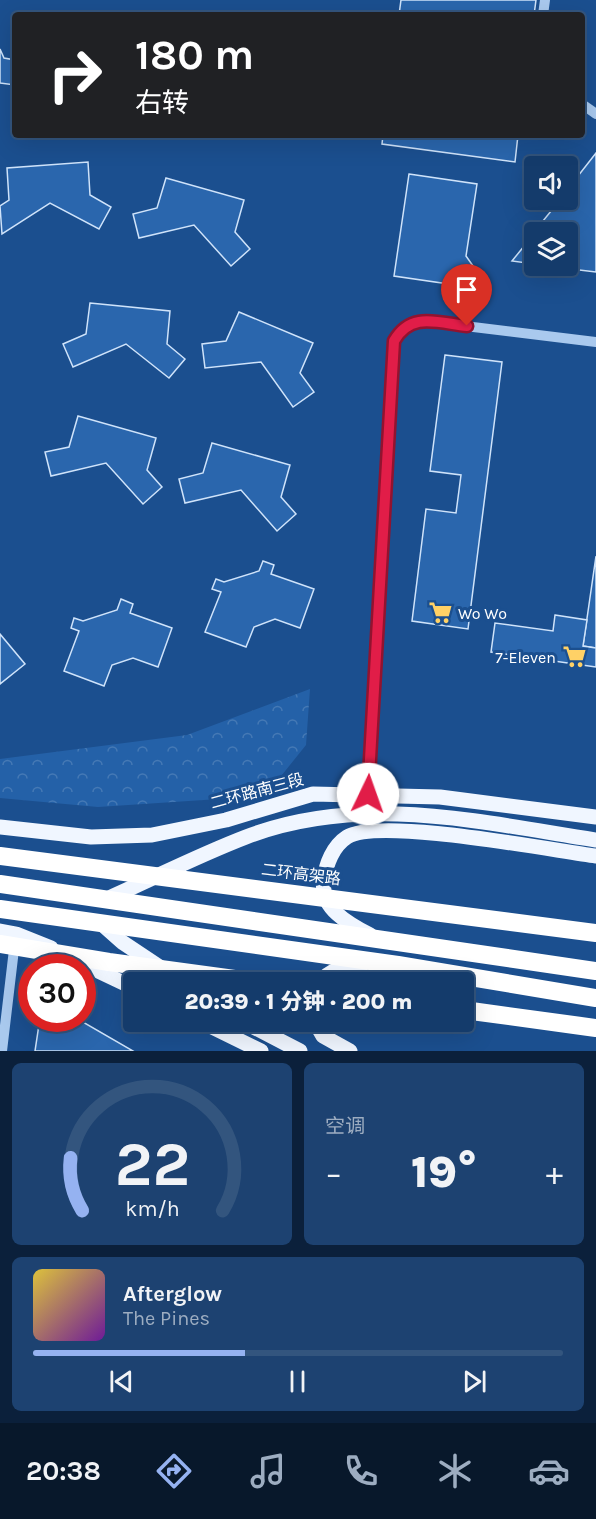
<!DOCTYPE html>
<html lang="zh">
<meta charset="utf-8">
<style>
:root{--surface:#143b6b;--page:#1d4271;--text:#f1f3f6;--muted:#9dadc1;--line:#33557e;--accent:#95b2f1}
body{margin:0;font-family:Karla,"Noto Sans SC",sans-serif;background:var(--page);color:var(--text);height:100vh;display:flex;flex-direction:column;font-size:22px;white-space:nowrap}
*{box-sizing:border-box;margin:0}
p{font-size:20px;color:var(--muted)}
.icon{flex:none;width:33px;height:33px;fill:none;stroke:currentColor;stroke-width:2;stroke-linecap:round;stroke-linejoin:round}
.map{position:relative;height:1051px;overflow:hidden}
.drawer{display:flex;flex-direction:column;gap:12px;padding:12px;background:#0b203b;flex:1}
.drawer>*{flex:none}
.hud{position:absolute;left:12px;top:12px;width:573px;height:126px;border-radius:6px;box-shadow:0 6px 24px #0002,0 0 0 2px var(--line);background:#202124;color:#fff;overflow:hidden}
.controls{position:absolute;left:524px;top:156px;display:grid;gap:12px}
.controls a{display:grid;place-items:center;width:54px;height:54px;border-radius:6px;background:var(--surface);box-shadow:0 6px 24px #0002,0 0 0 2px var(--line);font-size:30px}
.speed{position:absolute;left:18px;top:954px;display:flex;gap:12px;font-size:30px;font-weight:700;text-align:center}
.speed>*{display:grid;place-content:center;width:78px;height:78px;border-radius:50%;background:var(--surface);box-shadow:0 6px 24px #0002,0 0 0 2px var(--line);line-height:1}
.speed .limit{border:9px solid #d22;background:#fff;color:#111}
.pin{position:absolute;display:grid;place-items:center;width:51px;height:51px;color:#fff;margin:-62px -26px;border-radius:50% 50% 50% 0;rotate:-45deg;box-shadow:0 0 6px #0007}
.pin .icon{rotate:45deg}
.me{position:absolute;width:66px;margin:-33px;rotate:3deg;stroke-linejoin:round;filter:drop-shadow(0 0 4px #0008)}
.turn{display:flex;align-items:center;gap:21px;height:126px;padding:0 24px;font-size:27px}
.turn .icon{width:78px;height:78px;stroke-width:2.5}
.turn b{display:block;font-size:42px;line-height:51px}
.big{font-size:45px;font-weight:800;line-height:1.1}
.drawer .tile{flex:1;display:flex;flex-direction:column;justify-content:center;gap:9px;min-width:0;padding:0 21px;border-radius:9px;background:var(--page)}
.drawer .dial{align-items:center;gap:0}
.dial svg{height:156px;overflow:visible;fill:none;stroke:var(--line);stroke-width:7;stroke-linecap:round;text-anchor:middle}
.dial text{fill:var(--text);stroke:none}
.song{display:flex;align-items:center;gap:18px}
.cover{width:72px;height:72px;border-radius:9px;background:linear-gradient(135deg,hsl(50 70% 55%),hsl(280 70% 35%))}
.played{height:6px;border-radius:3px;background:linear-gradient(90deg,var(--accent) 40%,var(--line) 40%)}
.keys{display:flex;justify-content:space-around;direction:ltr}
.heat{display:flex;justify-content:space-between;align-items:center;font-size:33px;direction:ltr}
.drawer .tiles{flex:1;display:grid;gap:12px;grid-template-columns:1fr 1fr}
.tile:last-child{grid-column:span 2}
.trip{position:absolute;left:123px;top:972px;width:351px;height:60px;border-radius:6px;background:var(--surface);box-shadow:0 6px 24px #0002,0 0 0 2px var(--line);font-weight:800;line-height:60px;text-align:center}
.menu{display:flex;height:96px;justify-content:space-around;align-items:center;background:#08182b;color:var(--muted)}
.menu .icon{width:42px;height:42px}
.menu .selected{color:var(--accent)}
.menu b{font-size:27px;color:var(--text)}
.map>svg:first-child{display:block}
</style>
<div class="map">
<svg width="596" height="1051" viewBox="0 0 596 1051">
<defs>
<pattern id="forest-crowns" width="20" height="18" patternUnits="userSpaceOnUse" patternTransform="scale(1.5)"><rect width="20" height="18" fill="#2461a8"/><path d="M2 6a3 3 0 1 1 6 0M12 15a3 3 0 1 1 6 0" fill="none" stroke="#4579b5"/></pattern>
</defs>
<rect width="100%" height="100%" fill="#1b4f8f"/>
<path fill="url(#forest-crowns)" d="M 310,689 L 306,745 L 265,796 L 98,807 L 0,798 L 0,759 L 187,735 Z"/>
<g fill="#2a66ad" stroke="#cfe3fa" stroke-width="1.5">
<path d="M 401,0 L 536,0 L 534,15 L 399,15 Z"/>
<path d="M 0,49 L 4,58 L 15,60 L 15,85 L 0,83 Z"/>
<path d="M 383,135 L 518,135 L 515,162 L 382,144 Z"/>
<path d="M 596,153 L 596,272 L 546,266 L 567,266 L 567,232 L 534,232 L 560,200 L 567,200 L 567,190 Z"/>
<path d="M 88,162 L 90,195 L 111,207 L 99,229 L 50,203 L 2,234 L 0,206 L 9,200 L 7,168 Z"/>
<path d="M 409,174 L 477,184 L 466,256 L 490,290 L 394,276 Z"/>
<path d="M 166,178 L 244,200 L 235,232 L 250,249 L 231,266 L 194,225 L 139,238 L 133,214 L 157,208 Z"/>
<path d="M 529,240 L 534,243 L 534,264 L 512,261 Z"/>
<path d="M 90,303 L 170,311 L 167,344 L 185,359 L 169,378 L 126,344 L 73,367 L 63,344 L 86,334 Z"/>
<path d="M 239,312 L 313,343 L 300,373 L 314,392 L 293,407 L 261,362 L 205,368 L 202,344 L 226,341 Z"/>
<path d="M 445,355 L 502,362 L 468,629 L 412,621 L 426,509 L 456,513 L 461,475 L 430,471 Z"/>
<path d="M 78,416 L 156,438 L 147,470 L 162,487 L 143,504 L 106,463 L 51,476 L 45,452 L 69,447 Z"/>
<path d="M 212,443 L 290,465 L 281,497 L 296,514 L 277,531 L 241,490 L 185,503 L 179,479 L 203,473 Z"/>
<path d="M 596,556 L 596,648 L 583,646 Z"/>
<path d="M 263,561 L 274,565 L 271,574 L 314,589 L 300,628 L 275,619 L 254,627 L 246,647 L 205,632 L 221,592 L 212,589 L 216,579 L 224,582 L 259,571 Z"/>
<path d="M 121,599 L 133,604 L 130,613 L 172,628 L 158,667 L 133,658 L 112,665 L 104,686 L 64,671 L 79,631 L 71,628 L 74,618 L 83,621 L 117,610 Z"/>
<path d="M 555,615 L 587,620 L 583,646 L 596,648 L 596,667 L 491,652 L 495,623 L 553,631 Z"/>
<path d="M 0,634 L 25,664 L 0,684 Z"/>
<path d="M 40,1018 L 76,1018 L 133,1051 L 35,1051 Z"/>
</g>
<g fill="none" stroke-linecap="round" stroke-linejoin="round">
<g stroke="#a9c9ee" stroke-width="10">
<path d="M 543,15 L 545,0"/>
<path d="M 582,104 L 596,114"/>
<path d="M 368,794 L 395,341 C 402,328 409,323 424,321 L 596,342"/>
<path d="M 2,1051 L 15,941"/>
</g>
<g stroke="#f0f6ff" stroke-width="15">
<path d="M 0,827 L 91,837 L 152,835 L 226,820 L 313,794 L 440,797 L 596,817"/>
<path d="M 109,898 C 154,878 199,855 246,837 C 361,793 479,822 596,840"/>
<path d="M 104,926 L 122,942 L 182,982"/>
<path d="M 0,931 L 16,934 L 51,948"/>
<path d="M 370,935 C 349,924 319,908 324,880 C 326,864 333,846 347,837 C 379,817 550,850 596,856"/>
<path d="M 75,960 L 134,988"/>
<path d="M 320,982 C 331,969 345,965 362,965"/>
<path d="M 202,1022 L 261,1051"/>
<path d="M 244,1022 L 300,1051"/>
<path d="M 315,1022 L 323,1036 L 350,1051"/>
</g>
<g stroke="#fff" stroke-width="18">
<path d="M 0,884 L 596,971"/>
<path d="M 0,909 L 398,965 L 596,998"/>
<path d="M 464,1010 L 596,1028"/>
</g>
<g stroke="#fff" stroke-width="18">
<path d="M 0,856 L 596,933"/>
<path d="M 0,944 L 109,962 L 258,982"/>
</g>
</g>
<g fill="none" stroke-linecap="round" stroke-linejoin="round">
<defs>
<path id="route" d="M 368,794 L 394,341 C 411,311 438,323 467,326"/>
</defs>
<use href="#route" stroke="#92132f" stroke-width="15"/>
<use href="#route" stroke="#e11d48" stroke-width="10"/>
</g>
<defs>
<symbol id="supermarket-bare" viewBox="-9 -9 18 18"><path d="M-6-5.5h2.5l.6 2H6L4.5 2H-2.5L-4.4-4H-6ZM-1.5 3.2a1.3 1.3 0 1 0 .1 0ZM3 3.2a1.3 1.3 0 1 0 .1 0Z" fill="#ffd166" stroke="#1b4f8f" stroke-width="2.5" paint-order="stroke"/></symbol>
</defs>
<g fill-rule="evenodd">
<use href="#supermarket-bare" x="424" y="596" width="33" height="33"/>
<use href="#supermarket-bare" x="558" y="640" width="33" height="33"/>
</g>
<g text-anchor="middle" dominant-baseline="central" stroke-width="6" stroke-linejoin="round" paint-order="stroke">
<g font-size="16" fill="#fff" stroke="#1b4f8f" text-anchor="start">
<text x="458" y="613">Wo Wo</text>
<text x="556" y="657" text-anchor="end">7-Eleven</text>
</g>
<g font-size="16" fill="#fff" stroke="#1b4f8f">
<text transform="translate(257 791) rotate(-15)">二环路南三段</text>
<text transform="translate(301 874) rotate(7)">二环高架路</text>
</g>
</g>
</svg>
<div class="controls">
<a><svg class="icon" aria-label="sound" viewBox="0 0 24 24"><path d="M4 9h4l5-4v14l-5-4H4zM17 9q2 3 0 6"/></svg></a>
<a><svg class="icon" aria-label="layers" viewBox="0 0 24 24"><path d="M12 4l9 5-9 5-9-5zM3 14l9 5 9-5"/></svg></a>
</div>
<div class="speed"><div class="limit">30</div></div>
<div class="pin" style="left:467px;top:326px;background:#d93025"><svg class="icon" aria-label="arrive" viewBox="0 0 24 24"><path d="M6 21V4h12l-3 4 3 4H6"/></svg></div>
<svg class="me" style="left:368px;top:794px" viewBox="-20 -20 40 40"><circle r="19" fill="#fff"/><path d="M0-13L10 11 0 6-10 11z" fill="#e11d48"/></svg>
<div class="trip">20:39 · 1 分钟 · 200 m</div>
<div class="hud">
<div class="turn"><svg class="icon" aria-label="right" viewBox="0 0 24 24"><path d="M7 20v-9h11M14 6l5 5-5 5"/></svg><div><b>180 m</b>右转</div></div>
</div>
</div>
<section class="drawer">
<div class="tiles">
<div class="tile dial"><svg viewBox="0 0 100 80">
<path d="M14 69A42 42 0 1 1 86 69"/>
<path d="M14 69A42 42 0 0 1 8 42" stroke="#95b2f1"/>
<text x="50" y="56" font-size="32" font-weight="700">22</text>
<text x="50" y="72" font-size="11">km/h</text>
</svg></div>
<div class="tile"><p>空调</p>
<div class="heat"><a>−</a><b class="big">19°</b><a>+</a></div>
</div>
<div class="tile">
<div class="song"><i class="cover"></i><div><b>Afterglow</b><p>The Pines</p></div></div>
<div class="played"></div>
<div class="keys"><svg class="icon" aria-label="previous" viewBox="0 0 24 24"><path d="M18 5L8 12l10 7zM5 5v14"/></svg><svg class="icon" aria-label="pause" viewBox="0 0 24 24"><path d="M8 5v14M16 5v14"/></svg><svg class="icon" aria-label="next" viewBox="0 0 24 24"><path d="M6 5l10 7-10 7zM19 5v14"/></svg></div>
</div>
</div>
</section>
<nav class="menu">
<b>20:38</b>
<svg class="icon selected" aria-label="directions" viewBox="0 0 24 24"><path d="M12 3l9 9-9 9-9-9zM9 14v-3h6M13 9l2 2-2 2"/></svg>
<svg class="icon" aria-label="music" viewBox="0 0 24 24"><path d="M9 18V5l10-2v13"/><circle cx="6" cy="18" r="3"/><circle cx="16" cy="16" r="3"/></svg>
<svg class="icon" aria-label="phone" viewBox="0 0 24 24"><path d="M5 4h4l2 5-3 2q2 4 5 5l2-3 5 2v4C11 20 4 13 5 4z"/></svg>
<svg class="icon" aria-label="climate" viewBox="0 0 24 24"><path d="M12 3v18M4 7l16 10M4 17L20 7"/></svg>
<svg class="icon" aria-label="car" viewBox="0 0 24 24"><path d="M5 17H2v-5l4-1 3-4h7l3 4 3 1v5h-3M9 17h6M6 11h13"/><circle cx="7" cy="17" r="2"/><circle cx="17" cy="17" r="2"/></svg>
</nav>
